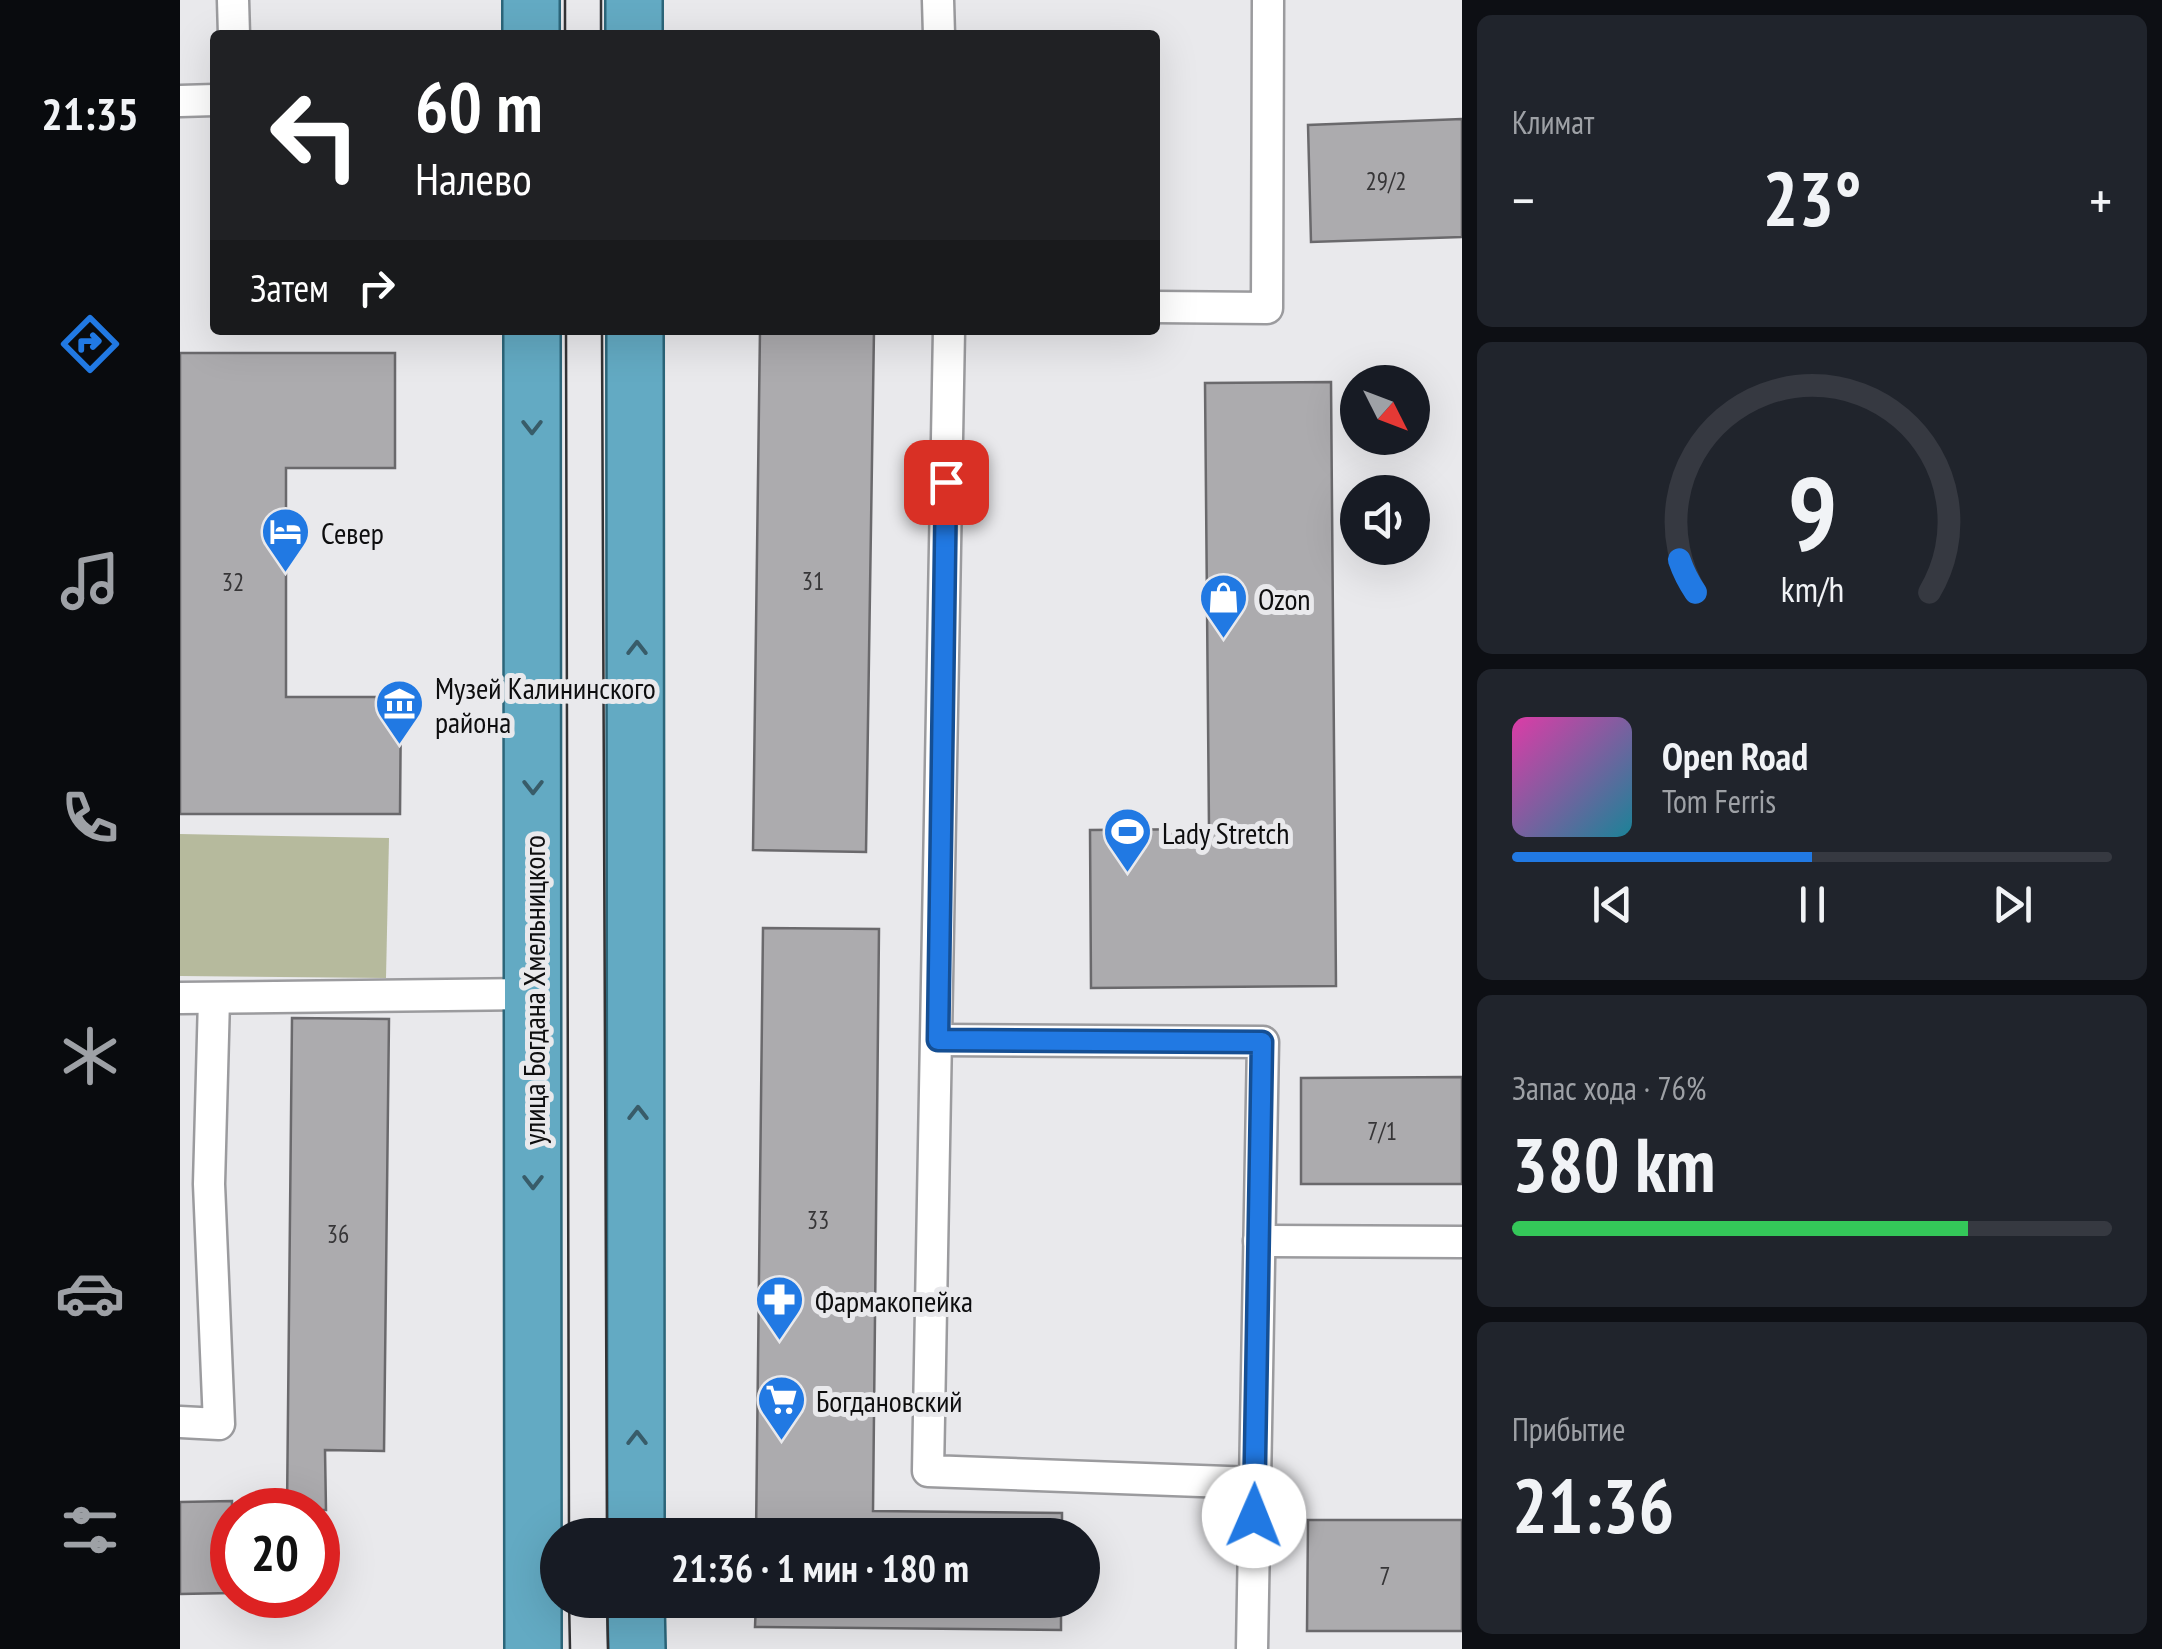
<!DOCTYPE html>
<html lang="ru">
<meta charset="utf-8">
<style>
:root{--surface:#171b24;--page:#20242c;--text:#f1f3f6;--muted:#9ea1a6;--line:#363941;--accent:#2179e3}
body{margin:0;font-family:"PT Sans Narrow",sans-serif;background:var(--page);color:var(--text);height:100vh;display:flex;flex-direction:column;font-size:38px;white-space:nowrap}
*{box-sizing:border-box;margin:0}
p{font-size:32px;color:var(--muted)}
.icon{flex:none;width:55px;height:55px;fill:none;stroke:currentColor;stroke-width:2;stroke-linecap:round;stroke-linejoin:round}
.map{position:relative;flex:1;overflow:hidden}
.sheet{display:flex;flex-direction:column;gap:15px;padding:15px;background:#0d0f14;width:700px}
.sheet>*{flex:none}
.top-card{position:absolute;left:30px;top:30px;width:950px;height:305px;border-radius:10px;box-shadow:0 10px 40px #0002;background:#202124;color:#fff;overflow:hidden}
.needle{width:65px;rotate:132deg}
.tools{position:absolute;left:1160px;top:365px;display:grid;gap:20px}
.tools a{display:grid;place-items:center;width:90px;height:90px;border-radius:50%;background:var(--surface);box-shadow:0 10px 40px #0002;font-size:50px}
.speed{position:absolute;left:30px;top:1488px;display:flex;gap:20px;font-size:50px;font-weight:700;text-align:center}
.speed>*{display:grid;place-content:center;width:130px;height:130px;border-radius:50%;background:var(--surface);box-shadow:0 10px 40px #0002;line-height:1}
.speed .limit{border:15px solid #d22;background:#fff;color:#111}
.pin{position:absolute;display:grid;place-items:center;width:85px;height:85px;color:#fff;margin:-42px;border-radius:20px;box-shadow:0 5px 15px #0006}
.me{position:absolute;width:110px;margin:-55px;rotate:1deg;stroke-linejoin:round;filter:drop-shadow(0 0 8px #0008)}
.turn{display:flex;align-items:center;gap:35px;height:210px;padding:0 40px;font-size:45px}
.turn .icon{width:130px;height:130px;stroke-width:2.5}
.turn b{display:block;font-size:70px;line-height:85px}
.then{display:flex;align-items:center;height:95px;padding:0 40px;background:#0003;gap:20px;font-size:38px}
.big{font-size:75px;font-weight:800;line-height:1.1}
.sheet .card{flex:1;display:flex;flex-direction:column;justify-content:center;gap:15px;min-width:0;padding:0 35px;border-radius:15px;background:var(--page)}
.sheet .dial{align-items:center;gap:0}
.dial svg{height:260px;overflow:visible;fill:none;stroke:var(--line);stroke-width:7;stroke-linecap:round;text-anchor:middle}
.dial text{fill:var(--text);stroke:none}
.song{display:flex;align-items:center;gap:30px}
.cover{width:120px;height:120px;border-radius:15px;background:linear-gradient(135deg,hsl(320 70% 55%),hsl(190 70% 35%))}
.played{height:10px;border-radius:5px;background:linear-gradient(90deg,var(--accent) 50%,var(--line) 50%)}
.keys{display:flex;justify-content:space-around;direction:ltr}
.heat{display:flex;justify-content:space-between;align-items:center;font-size:55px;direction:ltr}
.charge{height:15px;border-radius:8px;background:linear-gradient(90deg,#34c759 76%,var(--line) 0)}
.trip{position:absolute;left:360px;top:1518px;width:560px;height:100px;border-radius:50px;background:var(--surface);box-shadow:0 10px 40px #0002;font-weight:800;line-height:100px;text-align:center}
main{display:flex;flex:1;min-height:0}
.menu{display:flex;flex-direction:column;width:180px;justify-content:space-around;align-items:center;background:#090b0e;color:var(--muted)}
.menu .icon{width:70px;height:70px}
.menu .active{color:var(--accent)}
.menu b{font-size:45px;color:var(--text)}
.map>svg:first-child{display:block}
</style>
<main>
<nav class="menu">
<b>21:35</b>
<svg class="icon active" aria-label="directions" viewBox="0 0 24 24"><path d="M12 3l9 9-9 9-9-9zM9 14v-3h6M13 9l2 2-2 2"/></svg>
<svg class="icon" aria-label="music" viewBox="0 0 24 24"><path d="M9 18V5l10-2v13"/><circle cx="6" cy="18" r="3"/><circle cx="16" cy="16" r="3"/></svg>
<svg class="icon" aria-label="phone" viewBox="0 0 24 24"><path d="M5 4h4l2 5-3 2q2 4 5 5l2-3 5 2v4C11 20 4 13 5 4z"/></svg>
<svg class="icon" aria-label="climate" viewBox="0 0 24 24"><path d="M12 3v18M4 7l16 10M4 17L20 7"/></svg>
<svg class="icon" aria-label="car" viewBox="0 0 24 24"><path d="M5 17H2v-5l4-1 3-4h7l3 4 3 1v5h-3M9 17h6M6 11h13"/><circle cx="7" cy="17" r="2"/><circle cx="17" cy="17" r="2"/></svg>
<svg class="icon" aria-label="filters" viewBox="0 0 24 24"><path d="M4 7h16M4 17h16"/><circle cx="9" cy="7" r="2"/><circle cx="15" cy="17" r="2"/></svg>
</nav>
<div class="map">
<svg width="1282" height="1649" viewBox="0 0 1282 1649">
<rect width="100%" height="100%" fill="#e9e9ec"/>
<path fill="#b6ba9d" d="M 0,834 L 209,838 L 206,978 L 0,976 Z"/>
<g fill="#acabae" stroke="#6a696c" stroke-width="2.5">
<path d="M 1282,119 L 1282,237 L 1131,242 L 1128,125 Z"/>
<path d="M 580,330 L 694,330 L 686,852 L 573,850 Z"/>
<path d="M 0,353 L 215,353 L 215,468 L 106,468 L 106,697 L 221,697 L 220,814 L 0,814 Z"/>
<path d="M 1151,382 L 1156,986 L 911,988 L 910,830 L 1029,829 L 1025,383 Z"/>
<path d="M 583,928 L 699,929 L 693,1511 L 882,1513 L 882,1535 L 576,1535 Z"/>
<path d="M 112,1018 L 209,1019 L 204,1451 L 145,1450 L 146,1510 L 107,1510 Z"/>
<path d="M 1282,1077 L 1282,1184 L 1121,1184 L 1121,1078 Z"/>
<path d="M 52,1501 L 52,1593 L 0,1594 L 0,1502 Z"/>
<path d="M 1128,1520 L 1282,1520 L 1282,1631 L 1127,1631 Z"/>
<path d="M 576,1600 L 881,1600 L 881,1630 L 575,1627 Z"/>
</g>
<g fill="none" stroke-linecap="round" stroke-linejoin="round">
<defs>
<g id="service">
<path d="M 53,0 L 54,35"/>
<path d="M 758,0 L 759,35"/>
<path d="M 0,101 L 35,100"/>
<path d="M 975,307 L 1087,308 L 1088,0"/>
<path d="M 769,330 L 748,1471 L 1075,1483"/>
<path d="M 0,998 L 353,994"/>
<path d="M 758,1040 L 1083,1042 L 1072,1649"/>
<path d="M 1079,1241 L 1282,1242"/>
<path d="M 0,1422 L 39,1424 L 29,1184 L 34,999"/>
</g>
<g id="trunk">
<path d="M 351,0 L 351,35"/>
<path d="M 454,0 L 454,35"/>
<path d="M 352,330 L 353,1649"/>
<path d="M 455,330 L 456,1535"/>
<path d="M 456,1600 L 457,1649"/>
</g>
</defs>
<use href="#service" stroke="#9b9b9e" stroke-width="35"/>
<use href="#trunk" stroke="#2c667a" stroke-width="60"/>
<use href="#service" stroke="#fff" stroke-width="30"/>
<use href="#trunk" stroke="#63aac3" stroke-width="55"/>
<g stroke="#333335" stroke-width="2.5">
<path d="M 385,0 L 385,35"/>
<path d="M 421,0 L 421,35"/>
<path d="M 386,330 L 389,1535"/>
<path d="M 422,330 L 427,1535"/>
<path d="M 389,1600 L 390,1649"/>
<path d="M 427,1600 L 428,1649"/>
</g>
</g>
<defs><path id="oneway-chevron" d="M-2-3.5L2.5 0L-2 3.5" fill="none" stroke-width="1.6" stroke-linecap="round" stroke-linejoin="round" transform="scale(2.5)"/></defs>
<g stroke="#385c69">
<use href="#oneway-chevron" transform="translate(352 427) rotate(90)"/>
<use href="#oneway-chevron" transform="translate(457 648) rotate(-90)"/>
<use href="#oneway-chevron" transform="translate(353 787) rotate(90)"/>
<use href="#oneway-chevron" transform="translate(458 1113) rotate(-90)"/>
<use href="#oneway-chevron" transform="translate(353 1182) rotate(90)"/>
<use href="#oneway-chevron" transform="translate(457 1438) rotate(-90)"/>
</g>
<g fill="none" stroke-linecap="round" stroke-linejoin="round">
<defs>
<path id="route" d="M 766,482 L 758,1040 L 1082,1042 L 1074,1516"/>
</defs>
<use href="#route" stroke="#154f94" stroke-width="25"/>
<use href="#route" stroke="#2179e3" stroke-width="18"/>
</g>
<defs>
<symbol id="hotel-pin" viewBox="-11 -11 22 30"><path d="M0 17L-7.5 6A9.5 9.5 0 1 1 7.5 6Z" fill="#2179e3" stroke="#e9e9ec"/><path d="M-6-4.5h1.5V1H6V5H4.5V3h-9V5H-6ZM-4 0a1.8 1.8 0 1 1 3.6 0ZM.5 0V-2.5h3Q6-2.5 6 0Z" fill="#fff"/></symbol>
<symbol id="shop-pin" viewBox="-11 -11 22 30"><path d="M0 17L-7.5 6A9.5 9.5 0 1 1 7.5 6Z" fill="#2179e3" stroke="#e9e9ec"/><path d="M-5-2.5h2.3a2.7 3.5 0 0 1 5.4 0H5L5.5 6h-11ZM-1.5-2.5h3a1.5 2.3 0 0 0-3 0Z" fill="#fff"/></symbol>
<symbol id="museum-pin" viewBox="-11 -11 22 30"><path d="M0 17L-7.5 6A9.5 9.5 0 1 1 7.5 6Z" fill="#2179e3" stroke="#e9e9ec"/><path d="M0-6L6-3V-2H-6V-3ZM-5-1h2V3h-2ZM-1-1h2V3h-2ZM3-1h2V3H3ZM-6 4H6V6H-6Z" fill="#fff"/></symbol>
<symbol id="stadium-pin" viewBox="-11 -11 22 30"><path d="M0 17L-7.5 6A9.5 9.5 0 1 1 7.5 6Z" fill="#2179e3" stroke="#e9e9ec"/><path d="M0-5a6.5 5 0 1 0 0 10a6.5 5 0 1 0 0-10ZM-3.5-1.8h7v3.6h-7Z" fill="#fff"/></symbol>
<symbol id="pharmacy-pin" viewBox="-11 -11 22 30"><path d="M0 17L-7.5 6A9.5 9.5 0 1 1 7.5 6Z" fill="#2179e3" stroke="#e9e9ec"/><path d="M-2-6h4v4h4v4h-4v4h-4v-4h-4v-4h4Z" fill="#fff"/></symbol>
<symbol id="supermarket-pin" viewBox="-11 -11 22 30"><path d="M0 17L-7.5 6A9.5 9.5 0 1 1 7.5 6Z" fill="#2179e3" stroke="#e9e9ec"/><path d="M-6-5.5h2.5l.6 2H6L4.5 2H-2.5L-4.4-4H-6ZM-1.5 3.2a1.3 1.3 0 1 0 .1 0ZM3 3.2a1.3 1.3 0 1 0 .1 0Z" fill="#fff"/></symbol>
</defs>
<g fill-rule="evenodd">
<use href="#hotel-pin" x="78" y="504" width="55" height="75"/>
<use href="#shop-pin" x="1016" y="570" width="55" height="75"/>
<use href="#museum-pin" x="192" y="676" width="55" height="75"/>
<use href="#stadium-pin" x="920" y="804" width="55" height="75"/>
<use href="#pharmacy-pin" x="572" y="1272" width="55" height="75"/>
<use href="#supermarket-pin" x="574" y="1372" width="55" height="75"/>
</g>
<g text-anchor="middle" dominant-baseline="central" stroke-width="10" stroke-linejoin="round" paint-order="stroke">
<g font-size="25" fill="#363537">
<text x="1206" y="181">29/2</text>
<text x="633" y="581">31</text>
<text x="53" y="582">32</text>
<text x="1202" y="1131">7/1</text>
<text x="638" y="1220">33</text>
<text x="158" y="1234">36</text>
<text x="1205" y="1576">7</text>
</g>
<g font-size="30" fill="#0e0e0f" stroke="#e9e9ec" text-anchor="start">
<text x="141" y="532">Север</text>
<text x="1078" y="598">Ozon</text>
<text x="255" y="687">Музей Калининского<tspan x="255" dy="34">района</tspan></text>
<text x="982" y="832">Lady Stretch</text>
<text x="635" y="1300">Фармакопейка</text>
<text x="636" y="1400">Богдановский</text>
</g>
<g font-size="30" fill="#0e0e0f" stroke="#e9e9ec">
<text transform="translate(353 990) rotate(-90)">улица Богдана Хмельницкого</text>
</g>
</g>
</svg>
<div class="tools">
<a><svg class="needle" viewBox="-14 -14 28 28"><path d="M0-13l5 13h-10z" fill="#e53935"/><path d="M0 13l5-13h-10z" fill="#9ea1a6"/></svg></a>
<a><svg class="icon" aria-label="sound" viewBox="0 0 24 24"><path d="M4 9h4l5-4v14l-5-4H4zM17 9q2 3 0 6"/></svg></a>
</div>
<div class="speed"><div class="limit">20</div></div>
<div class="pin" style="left:766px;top:482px;background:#d93025"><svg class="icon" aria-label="arrive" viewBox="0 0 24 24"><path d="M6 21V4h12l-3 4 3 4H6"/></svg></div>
<svg class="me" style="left:1074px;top:1516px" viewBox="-20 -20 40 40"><circle r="19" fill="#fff"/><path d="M0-13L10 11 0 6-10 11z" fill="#2179e3"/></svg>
<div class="trip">21:36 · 1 мин · 180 m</div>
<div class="top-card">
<div class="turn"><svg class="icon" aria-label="left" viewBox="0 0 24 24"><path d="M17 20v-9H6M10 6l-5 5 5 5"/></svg><div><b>60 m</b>Налево</div></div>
<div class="then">Затем<svg class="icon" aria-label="right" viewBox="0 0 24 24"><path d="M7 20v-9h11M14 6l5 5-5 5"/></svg></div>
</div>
</div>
<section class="sheet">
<div class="card"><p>Климат</p>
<div class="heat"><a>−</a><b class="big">23°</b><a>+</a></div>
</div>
<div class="card dial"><svg viewBox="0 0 100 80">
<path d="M14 69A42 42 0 1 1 86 69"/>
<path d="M14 69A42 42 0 0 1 9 59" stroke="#2179e3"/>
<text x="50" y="56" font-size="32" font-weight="700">9</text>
<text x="50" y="72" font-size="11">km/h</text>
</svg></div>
<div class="card">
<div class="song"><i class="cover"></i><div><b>Open Road</b><p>Tom Ferris</p></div></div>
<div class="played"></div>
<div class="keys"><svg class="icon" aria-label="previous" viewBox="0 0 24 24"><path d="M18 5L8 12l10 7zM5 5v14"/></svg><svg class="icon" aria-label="pause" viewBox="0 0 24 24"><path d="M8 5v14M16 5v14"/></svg><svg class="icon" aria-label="next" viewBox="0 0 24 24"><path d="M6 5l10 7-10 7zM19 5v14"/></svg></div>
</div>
<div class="card"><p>Запас хода · 76%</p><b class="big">380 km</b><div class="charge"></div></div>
<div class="card"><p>Прибытие</p><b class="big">21:36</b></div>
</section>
</main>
